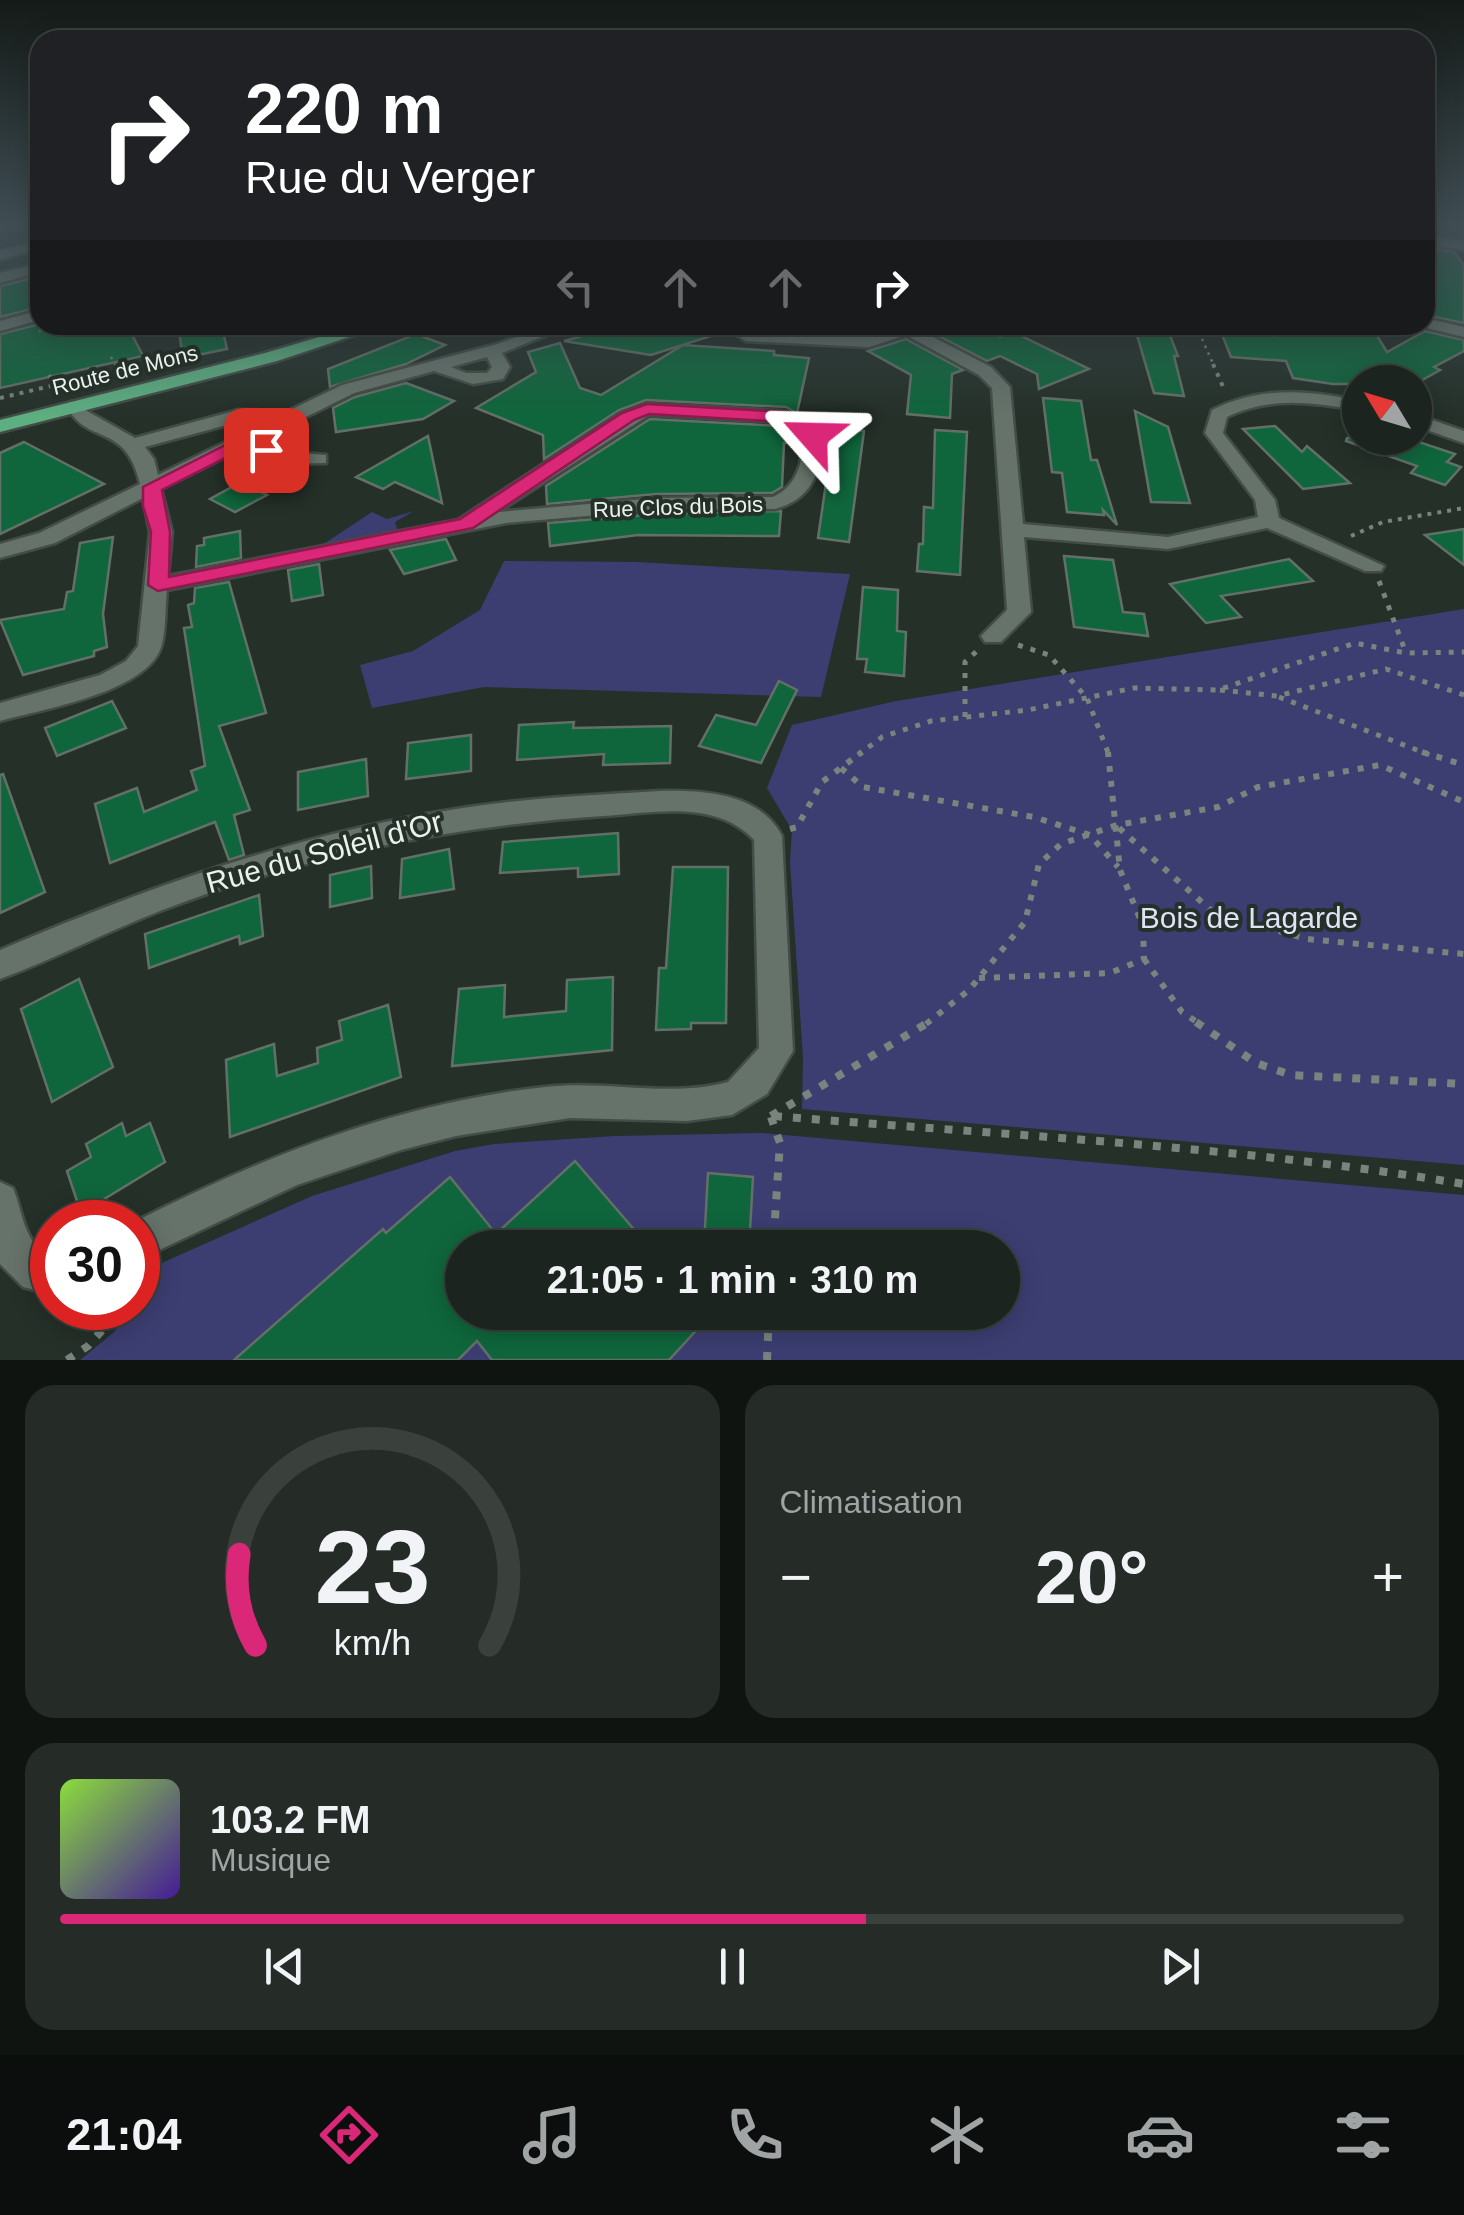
<!DOCTYPE html>
<html lang="fr">
<meta charset="utf-8">
<style>
:root{--surface:#1c241f;--page:#252c28;--text:#f1f3f6;--muted:#a0a4a4;--line:#3a413d;--accent:#db2777}
body{margin:0;font-family:Helvetica,sans-serif;background:var(--page);color:var(--text);height:100vh;display:flex;flex-direction:column;font-size:38px;white-space:nowrap}
*{box-sizing:border-box;margin:0}
p{font-size:32px;color:var(--muted)}
.icon{flex:none;width:55px;height:55px;fill:none;stroke:currentColor;stroke-width:2;stroke-linecap:round;stroke-linejoin:round}
.map{position:relative;height:1360px;overflow:hidden}
.side{display:flex;flex-direction:column;gap:25px;padding:25px;background:#0f1411;flex:1}
.side>*{flex:none}
.hud{position:absolute;left:30px;top:30px;width:1405px;height:305px;border-radius:30px;box-shadow:0 5px 25px #0003,0 0 0 2px var(--line);background:#202124;color:#fff;overflow:hidden}
.needle{width:65px;rotate:308deg}
.fabs{position:absolute;left:1342px;top:365px;display:grid;gap:20px}
.fabs a{display:grid;place-items:center;width:90px;height:90px;border-radius:50%;background:var(--surface);box-shadow:0 5px 25px #0003,0 0 0 2px var(--line);font-size:50px}
.speed{position:absolute;left:30px;top:1200px;display:flex;gap:20px;font-size:50px;font-weight:700;text-align:center}
.speed>*{display:grid;place-content:center;width:130px;height:130px;border-radius:50%;background:var(--surface);box-shadow:0 5px 25px #0003,0 0 0 2px var(--line);line-height:1}
.speed .limit{border:15px solid #d22;background:#fff;color:#111}
.pin{position:absolute;display:grid;place-items:center;width:85px;height:85px;color:#fff;margin:-42px;border-radius:20px;box-shadow:0 5px 15px #0006}
.me{position:absolute;width:110px;margin:-55px;rotate:295deg;stroke-linejoin:round;filter:drop-shadow(0 0 8px #0008)}
.turn{display:flex;align-items:center;gap:35px;height:210px;padding:0 50px;font-size:45px}
.turn .icon{width:130px;height:130px;stroke-width:2.5}
.turn b{display:block;font-size:70px;line-height:85px}
.lanes{display:flex;align-items:center;height:95px;padding:0 50px;background:#0003;justify-content:center;gap:50px;direction:ltr}
.lanes .off{opacity:.35}
.big{font-size:75px;font-weight:700;line-height:1.1}
.side .card{flex:1;display:flex;flex-direction:column;justify-content:center;gap:15px;min-width:0;padding:0 35px;border-radius:30px;background:var(--page)}
.side .dial{align-items:center;gap:0}
.dial svg{height:260px;overflow:visible;fill:none;stroke:var(--line);stroke-width:7;stroke-linecap:round;text-anchor:middle}
.dial text{fill:var(--text);stroke:none}
.song{display:flex;align-items:center;gap:30px}
.cover{width:120px;height:120px;border-radius:15px;background:linear-gradient(135deg,hsl(90 70% 55%),hsl(260 70% 35%))}
.played{height:10px;border-radius:5px;background:linear-gradient(90deg,var(--accent) 60%,var(--line) 60%)}
.keys{display:flex;justify-content:space-around;direction:ltr}
.heat{display:flex;justify-content:space-between;align-items:center;font-size:55px;direction:ltr}
.side .tiles{flex:1;display:grid;gap:25px;grid-template-columns:1fr 1fr}
.card:last-child{grid-column:span 2}
.trip{position:absolute;left:445px;top:1230px;width:575px;height:100px;border-radius:50px;background:var(--surface);box-shadow:0 5px 25px #0003,0 0 0 2px var(--line);font-weight:700;line-height:100px;text-align:center}
.dock{display:flex;height:160px;justify-content:space-around;align-items:center;background:#0b0e0c;color:var(--muted)}
.dock .icon{width:70px;height:70px}
.dock .selected{color:var(--accent)}
.dock b{font-size:45px;color:var(--text)}
.map>svg:first-child{display:block}
</style>
<div class="map">
<svg width="1464" height="1360" viewBox="0 0 1464 1360">
<rect width="100%" height="100%" fill="#253029"/>
<g fill="#3c3e72" fill-rule="evenodd">
<path d="M 414,511 L 395,522 L 398,532 L 316,549 L 372,512 L 387,519 Z"/>
<path d="M 504,561 L 636,562 L 850,574 L 821,697 L 484,687 L 372,708 L 360,665 L 413,651 L 480,610 Z"/>
<path d="M 1464,609 L 1464,1165 L 802,1109 L 803,1058 L 790,862 L 792,830 L 767,788 L 792,725 L 896,701 Z"/>
<path d="M 761,1133 L 1464,1195 L 1464,1360 L 80,1360 L 114,1332 L 130,1308 L 138,1308 L 138,1295 L 155,1266 L 312,1196 L 455,1151 L 494,1144 L 615,1136 ZM 462,1248 L 1002,1248 L 1002,1312 L 462,1312 Z"/>
</g>
<g fill="none" stroke-linecap="round" stroke-linejoin="round">
<path stroke="#57547c" stroke-width="5" d="M 0,229 L 4,227"/>
</g>
<g fill="#0f663c" stroke="#637067" stroke-width="2.5">
<path d="M 1425,248 L 1454,252 L 1464,265 L 1464,323 L 1425,315 Z"/>
<path d="M 40,276 L 40,307 L 0,317 L 0,286 Z"/>
<path d="M 40,324 L 40,331 L 62,325 L 127,325 L 143,356 L 0,388 L 0,334 Z"/>
<path d="M 178,325 L 222,327 L 227,349 L 183,358 Z"/>
<path d="M 623,325 L 729,325 L 730,330 L 651,355 L 564,341 Z"/>
<path d="M 941,325 L 974,325 L 1000,337 L 1013,332 L 1089,369 L 1039,389 L 1037,374 L 1000,356 L 987,361 L 927,330 Z"/>
<path d="M 1134,325 L 1166,325 L 1178,356 L 1174,356 L 1184,396 L 1154,393 Z"/>
<path d="M 1268,325 L 1349,329 L 1351,332 L 1376,334 L 1387,352 L 1425,331 L 1464,340 L 1464,351 L 1434,367 L 1440,370 L 1415,384 L 1333,384 L 1293,378 L 1286,361 L 1231,357 L 1221,332 L 1273,336 Z"/>
<path d="M 416,334 L 445,345 L 406,364 L 330,387 L 328,369 Z"/>
<path d="M 906,339 L 963,370 L 952,374 L 950,418 L 907,414 L 911,375 L 868,351 Z"/>
<path d="M 560,343 L 580,388 L 601,395 L 683,345 L 774,351 L 774,355 L 809,358 L 797,413 L 786,407 L 646,400 L 619,410 L 544,459 L 543,435 L 476,408 L 536,372 L 528,352 Z"/>
<path d="M 406,383 L 454,401 L 423,419 L 336,432 L 333,408 L 355,397 Z"/>
<path d="M 1043,398 L 1081,401 L 1091,460 L 1097,460 L 1117,525 L 1103,510 L 1104,515 L 1067,512 L 1062,473 L 1052,472 Z"/>
<path d="M 1135,411 L 1168,427 L 1190,503 L 1151,502 Z"/>
<path d="M 650,419 L 781,426 L 792,432 L 790,443 L 784,443 L 782,487 L 772,493 L 656,494 L 547,504 L 546,486 Z"/>
<path d="M 1275,426 L 1302,452 L 1307,446 L 1350,483 L 1303,489 L 1243,429 Z"/>
<path d="M 834,428 L 864,431 L 849,542 L 818,538 Z"/>
<path d="M 935,430 L 967,432 L 960,575 L 917,571 L 919,544 L 923,544 L 924,507 L 933,508 Z"/>
<path d="M 428,436 L 442,503 L 395,482 L 383,489 L 356,477 Z"/>
<path d="M 1347,438 L 1407,438 L 1455,454 L 1447,462 L 1461,467 L 1445,485 L 1411,473 L 1417,466 L 1346,441 Z"/>
<path d="M 24,442 L 104,484 L 0,534 L 0,453 Z"/>
<path d="M 241,482 L 267,495 L 235,512 L 210,499 Z"/>
<path d="M 781,511 L 779,536 L 638,535 L 550,546 L 548,523 L 656,514 Z"/>
<path d="M 1464,529 L 1464,565 L 1425,535 Z"/>
<path d="M 240,531 L 241,558 L 196,567 L 197,546 L 204,545 L 204,538 Z"/>
<path d="M 113,537 L 103,614 L 107,647 L 94,651 L 94,656 L 23,675 L 0,620 L 64,609 L 67,592 L 73,591 L 80,543 Z"/>
<path d="M 446,539 L 456,560 L 404,574 L 390,550 Z"/>
<path d="M 1064,556 L 1113,560 L 1123,612 L 1144,614 L 1148,636 L 1074,627 Z"/>
<path d="M 1289,559 L 1313,581 L 1221,596 L 1241,617 L 1206,623 L 1170,584 Z"/>
<path d="M 319,564 L 323,595 L 292,601 L 288,570 Z"/>
<path d="M 229,582 L 266,713 L 219,726 L 250,810 L 234,815 L 244,855 L 229,860 L 215,822 L 110,863 L 95,804 L 137,788 L 144,812 L 197,790 L 191,771 L 205,766 L 184,628 L 192,627 L 188,605 L 194,603 L 195,588 Z"/>
<path d="M 863,587 L 898,590 L 897,631 L 906,632 L 904,676 L 865,672 L 867,659 L 857,659 Z"/>
<path d="M 779,681 L 797,690 L 761,763 L 699,746 L 716,715 L 756,725 Z"/>
<path d="M 112,701 L 126,728 L 57,756 L 45,728 Z"/>
<path d="M 574,722 L 573,728 L 671,726 L 670,763 L 603,765 L 604,754 L 517,760 L 519,725 Z"/>
<path d="M 471,735 L 471,771 L 406,779 L 408,743 Z"/>
<path d="M 366,759 L 368,796 L 298,810 L 298,772 Z"/>
<path d="M 3,774 L 45,892 L 0,913 L 0,775 Z"/>
<path d="M 618,833 L 619,874 L 578,877 L 578,868 L 500,873 L 503,842 Z"/>
<path d="M 449,849 L 454,889 L 400,898 L 402,859 Z"/>
<path d="M 371,866 L 372,898 L 330,907 L 330,875 Z"/>
<path d="M 673,867 L 728,867 L 726,1023 L 691,1023 L 691,1029 L 656,1030 L 659,968 L 666,968 Z"/>
<path d="M 259,895 L 263,936 L 240,944 L 239,936 L 149,968 L 145,934 Z"/>
<path d="M 613,977 L 612,1050 L 452,1066 L 459,989 L 505,985 L 504,1017 L 566,1011 L 567,980 Z"/>
<path d="M 79,979 L 113,1067 L 52,1102 L 21,1009 Z"/>
<path d="M 388,1005 L 401,1077 L 230,1137 L 226,1060 L 274,1044 L 277,1076 L 318,1063 L 317,1048 L 342,1040 L 339,1021 Z"/>
<path d="M 122,1123 L 126,1136 L 150,1123 L 165,1162 L 81,1213 L 67,1171 L 91,1157 L 86,1144 Z"/>
<path d="M 575,1161 L 650,1248 L 462,1248 L 462,1312 L 713,1312 L 669,1360 L 492,1360 L 477,1341 L 458,1360 L 234,1360 L 383,1229 L 386,1233 L 450,1177 L 496,1234 Z"/>
<path d="M 708,1173 L 753,1177 L 749,1248 L 704,1246 Z"/>
</g>
<g fill="none" stroke-linecap="round" stroke-linejoin="round">
<defs>
<g id="minor">
<path d="M 1425,236 L 1464,242 L 1464,250 L 1425,244 Z"/>
<path d="M 40,241 L 40,249 L 0,259 L 0,251 Z"/>
<path d="M 40,264 L 40,272 L 0,283 L 0,273 Z"/>
<path d="M 40,310 L 40,320 L 0,331 L 0,321 Z"/>
<path d="M 1425,318 L 1464,327 L 1464,337 L 1419,326 L 1425,325 Z"/>
<path d="M 549,325 L 572,325 L 502,353 L 510,367 L 503,379 L 473,384 L 434,371 L 354,393 L 260,440 L 287,452 L 326,455 L 326,463 L 284,464 L 245,447 L 161,489 L 172,532 L 168,576 L 458,520 L 621,413 L 647,404 L 786,411 L 821,431 C 823,468 814,499 775,509 L 656,510 L 506,523 L 167,590 C 165,608 166,628 162,644 C 151,692 42,709 0,721 L 0,703 L 100,675 L 126,661 L 138,646 L 150,532 L 143,498 L 55,543 L 0,558 L 0,544 L 39,533 L 140,484 C 126,421 86,446 67,406 L 70,402 L 82,402 L 87,411 L 135,438 L 238,410 L 288,411 L 342,385 L 497,344 ZM 487,357 L 492,367 L 487,373 L 466,373 L 451,367 ZM 649,415 L 782,422 L 803,434 C 803,460 799,485 773,497 L 656,498 L 498,512 ZM 238,422 L 267,422 L 158,475 L 154,459 L 145,447 Z"/>
<path d="M 890,325 L 910,325 L 991,367 L 1010,387 L 1023,524 L 1168,537 L 1258,517 L 1255,500 L 1205,433 L 1212,410 C 1260,386 1309,390 1360,401 L 1360,411 C 1315,402 1269,396 1227,417 L 1223,433 L 1275,500 L 1279,518 L 1384,566 L 1381,571 L 1365,571 L 1267,528 L 1168,549 L 1024,537 L 1031,612 L 1001,642 L 985,642 L 981,636 L 1007,610 L 992,388 L 979,375 L 906,335 L 869,347 L 746,341 L 738,336 L 746,331 L 868,337 L 893,329 Z"/>
<path d="M 1415,414 L 1464,431 L 1464,443 L 1415,426 Z"/>
<path d="M 660,791 C 703,790 760,793 782,836 L 793,1051 L 767,1094 L 732,1115 L 687,1121 L 570,1118 L 456,1136 L 401,1150 L 297,1185 L 138,1260 L 138,1222 L 134,1222 C 264,1156 399,1103 545,1087 C 605,1080 670,1098 728,1082 L 759,1048 L 754,840 C 716,799 653,813 603,816 C 451,826 303,856 160,911 C 106,932 54,959 0,979 L 0,950 C 147,887 297,834 456,809 C 524,798 592,795 660,791 Z"/>
<path d="M 0,1182 L 13,1188 C 23,1211 24,1248 52,1254 L 52,1294 L 23,1287 L 0,1264 Z"/>
</g>
<path id="major" d="M 360,325 L 385,325 L 277,361 L 0,432 L 0,420 L 265,353 Z"/>
</defs>
<use href="#minor" stroke="#434c46" stroke-width="5"/>
<use href="#major" stroke="#434c46" stroke-width="5"/>
<g stroke="#7a837d" stroke-width="2.5" stroke-dasharray="2.5 5" stroke-linecap="butt">
<path d="M 1196,325 L 1214,366"/>
<path d="M 111,357 L 116,366"/>
</g>
<g stroke="#7a837d" stroke-width="4" stroke-dasharray="4 6" stroke-linecap="butt">
<path d="M 1213,364 L 1224,389"/>
<path d="M 49,375 L 54,385"/>
<path d="M 0,398 L 118,370 L 115,364"/>
<path d="M 1351,536 L 1383,522 L 1464,508"/>
</g>
<g stroke="#7a837d" stroke-width="5" stroke-dasharray="5 8" stroke-linecap="butt">
<path d="M 1379,581 L 1406,653"/>
<path d="M 1018,645 L 1049,655 L 1087,698 L 1109,755"/>
<path d="M 1220,690 L 1277,696 L 1386,669 L 1464,695"/>
<path d="M 1279,697 L 1430,755"/>
<path d="M 965,717 L 965,662 L 979,649"/>
<path d="M 858,755 L 882,737 L 931,721 L 1028,710 L 1134,688 L 1218,690 L 1355,643 L 1406,653 L 1464,652"/>
</g>
<g stroke="#7a837d" stroke-width="6" stroke-dasharray="6 9" stroke-linecap="butt">
<path d="M 1422,752 L 1464,765"/>
<path d="M 841,768 L 863,787 L 1034,817 L 1090,835 L 1118,867"/>
<path d="M 1119,828 L 1214,913 L 1307,939 L 1464,954"/>
<path d="M 790,829 L 797,827 L 822,782 L 862,752"/>
<path d="M 1144,959 L 1182,1012 L 1200,1024"/>
<path d="M 979,978 L 1110,973 L 1144,959 L 1143,926 L 1120,870 L 1108,752"/>
<path d="M 926,1024 L 969,990 L 1025,922 L 1039,864 L 1061,844 L 1117,825 L 1218,807 L 1258,787 L 1380,765 L 1464,802"/>
</g>
<g stroke="#7a837d" stroke-width="8" stroke-dasharray="8 11" stroke-linecap="butt">
<path d="M 1196,1022 L 1256,1063 L 1291,1075 L 1464,1084"/>
<path d="M 771,1116 L 929,1022"/>
<path d="M 774,1116 C 1004,1135 1237,1146 1464,1184"/>
<path d="M 771,1117 L 780,1143 L 773,1248"/>
<path d="M 138,1282 L 144,1269"/>
<path d="M 67,1360 L 88,1346 L 122,1308"/>
<path d="M 767,1360 L 769,1312"/>
</g>
<use href="#minor" fill="#66736a" fill-rule="evenodd"/>
<use href="#major" fill="#5dae81" fill-rule="evenodd"/>
</g>
<linearGradient id="sky" x2="0" y2="1"><stop stop-color="#141a17"/><stop offset="0.54" stop-color="#404e54"/><stop offset="1" stop-color="#404e54" stop-opacity="0"/></linearGradient>
<rect width="1464" height="418" fill="url(#sky)"/>
<path fill="#db2777" stroke="#8e194d" stroke-width="2.5" d="M 647,404 L 786,412 L 812,421 L 822,436 L 807,439 L 800,428 L 784,422 L 649,414 L 634,420 L 473,528 L 158,591 L 148,585 L 151,532 L 143,506 L 143,487 L 241,437 L 253,437 L 274,450 L 266,455 L 247,447 L 162,490 L 170,532 L 169,577 L 460,519 L 622,413 Z"/>
<g text-anchor="middle" dominant-baseline="central" stroke-width="8" stroke-linejoin="round" paint-order="stroke">
<g font-size="22" fill="#ebf2ed" stroke="#253029">
<text transform="translate(125 370) rotate(-14)">Route de Mons</text>
<text transform="translate(678 507) rotate(-2)">Rue Clos du Bois</text>
</g>
<g font-size="30" fill="#ebf2ed" stroke="#253029">
<text transform="translate(324 852) rotate(-15)">Rue du Soleil d'Or</text>
</g>
<g font-size="30" fill="#e0e2f6" stroke="#253029">
<text x="1249" y="917">Bois de Lagarde</text>
</g>
</g>
</svg>
<div class="fabs">
<a><svg class="needle" viewBox="-14 -14 28 28"><path d="M0-13l5 13h-10z" fill="#e53935"/><path d="M0 13l5-13h-10z" fill="#a0a4a4"/></svg></a>
</div>
<div class="speed"><div class="limit">30</div></div>
<div class="pin" style="left:266px;top:450px;background:#d93025"><svg class="icon" aria-label="arrive" viewBox="0 0 24 24"><path d="M6 21V4h12l-3 4 3 4H6"/></svg></div>
<svg class="me" style="left:813px;top:436px" viewBox="-20 -20 40 40"><path d="M0-17L14 15 0 8-14 15z" fill="#db2777" stroke="#fff" stroke-width="4"/></svg>
<div class="trip">21:05 · 1 min · 310 m</div>
<div class="hud">
<div class="turn"><svg class="icon" aria-label="right" viewBox="0 0 24 24"><path d="M7 20v-9h11M14 6l5 5-5 5"/></svg><div><b>220 m</b>Rue du Verger</div></div>
<div class="lanes"><svg class="icon off" aria-label="left" viewBox="0 0 24 24"><path d="M17 20v-9H6M10 6l-5 5 5 5"/></svg><svg class="icon off" aria-label="ahead" viewBox="0 0 24 24"><path d="M12 20V5M6 11l6-6 6 6"/></svg><svg class="icon off" aria-label="ahead" viewBox="0 0 24 24"><path d="M12 20V5M6 11l6-6 6 6"/></svg><svg class="icon" aria-label="right" viewBox="0 0 24 24"><path d="M7 20v-9h11M14 6l5 5-5 5"/></svg></div>
</div>
</div>
<section class="side">
<div class="tiles">
<div class="card dial"><svg viewBox="0 0 100 80">
<path d="M14 69A42 42 0 1 1 86 69"/>
<path d="M14 69A42 42 0 0 1 9 41" stroke="#db2777"/>
<text x="50" y="56" font-size="32" font-weight="700">23</text>
<text x="50" y="72" font-size="11">km/h</text>
</svg></div>
<div class="card"><p>Climatisation</p>
<div class="heat"><a>−</a><b class="big">20°</b><a>+</a></div>
</div>
<div class="card">
<div class="song"><i class="cover"></i><div><b>103.2 FM</b><p>Musique</p></div></div>
<div class="played"></div>
<div class="keys"><svg class="icon" aria-label="previous" viewBox="0 0 24 24"><path d="M18 5L8 12l10 7zM5 5v14"/></svg><svg class="icon" aria-label="pause" viewBox="0 0 24 24"><path d="M8 5v14M16 5v14"/></svg><svg class="icon" aria-label="next" viewBox="0 0 24 24"><path d="M6 5l10 7-10 7zM19 5v14"/></svg></div>
</div>
</div>
</section>
<nav class="dock">
<b>21:04</b>
<svg class="icon selected" aria-label="directions" viewBox="0 0 24 24"><path d="M12 3l9 9-9 9-9-9zM9 14v-3h6M13 9l2 2-2 2"/></svg>
<svg class="icon" aria-label="music" viewBox="0 0 24 24"><path d="M9 18V5l10-2v13"/><circle cx="6" cy="18" r="3"/><circle cx="16" cy="16" r="3"/></svg>
<svg class="icon" aria-label="phone" viewBox="0 0 24 24"><path d="M5 4h4l2 5-3 2q2 4 5 5l2-3 5 2v4C11 20 4 13 5 4z"/></svg>
<svg class="icon" aria-label="climate" viewBox="0 0 24 24"><path d="M12 3v18M4 7l16 10M4 17L20 7"/></svg>
<svg class="icon" aria-label="car" viewBox="0 0 24 24"><path d="M5 17H2v-5l4-1 3-4h7l3 4 3 1v5h-3M9 17h6M6 11h13"/><circle cx="7" cy="17" r="2"/><circle cx="17" cy="17" r="2"/></svg>
<svg class="icon" aria-label="filters" viewBox="0 0 24 24"><path d="M4 7h16M4 17h16"/><circle cx="9" cy="7" r="2"/><circle cx="15" cy="17" r="2"/></svg>
</nav>
